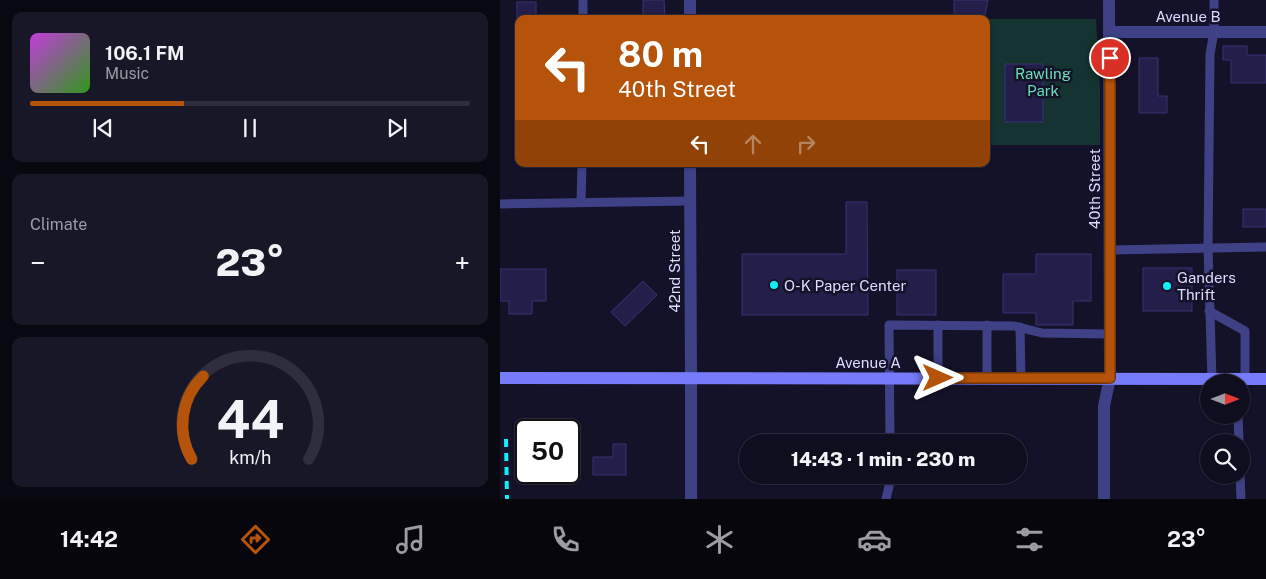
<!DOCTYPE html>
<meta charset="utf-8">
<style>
:root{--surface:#0f0e1f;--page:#181728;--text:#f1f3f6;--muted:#9b9ca4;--line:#2f2e3d;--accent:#b45309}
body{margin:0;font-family:"Public Sans",sans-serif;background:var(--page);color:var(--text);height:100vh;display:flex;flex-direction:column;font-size:19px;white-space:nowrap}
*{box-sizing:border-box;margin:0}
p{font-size:16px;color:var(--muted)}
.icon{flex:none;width:28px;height:28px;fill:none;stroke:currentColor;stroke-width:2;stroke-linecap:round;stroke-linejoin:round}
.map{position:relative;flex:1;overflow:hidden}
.side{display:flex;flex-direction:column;gap:12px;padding:12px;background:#080811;width:500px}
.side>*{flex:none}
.hud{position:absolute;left:15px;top:15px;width:475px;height:152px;border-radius:10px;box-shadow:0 1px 4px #0004,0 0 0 1px var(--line);background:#b45309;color:#fff;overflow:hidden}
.needle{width:32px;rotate:90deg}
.tools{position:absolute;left:700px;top:374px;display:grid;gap:10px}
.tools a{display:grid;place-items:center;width:50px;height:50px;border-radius:50%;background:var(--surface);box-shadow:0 1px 4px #0004,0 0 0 1px var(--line);font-size:25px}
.speed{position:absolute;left:15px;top:419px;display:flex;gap:10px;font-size:25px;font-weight:700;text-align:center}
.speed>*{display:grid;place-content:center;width:65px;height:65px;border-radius:50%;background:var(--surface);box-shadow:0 1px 4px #0004,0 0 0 1px var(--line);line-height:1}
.speed .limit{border:2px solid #111;border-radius:8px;background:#fff;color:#111}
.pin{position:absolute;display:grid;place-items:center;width:42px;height:42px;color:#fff;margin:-21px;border:2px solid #fff;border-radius:50%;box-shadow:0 1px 5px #0007}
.me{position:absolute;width:55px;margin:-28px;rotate:90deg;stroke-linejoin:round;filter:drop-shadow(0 0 4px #0008)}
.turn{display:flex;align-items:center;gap:18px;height:105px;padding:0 20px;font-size:22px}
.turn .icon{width:65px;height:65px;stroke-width:2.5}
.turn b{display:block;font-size:35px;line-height:42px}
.lanes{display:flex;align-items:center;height:48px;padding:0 20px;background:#0003;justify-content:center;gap:25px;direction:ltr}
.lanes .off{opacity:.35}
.big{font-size:38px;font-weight:800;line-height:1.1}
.side .card{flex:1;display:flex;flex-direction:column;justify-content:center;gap:8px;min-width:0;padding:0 18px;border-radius:10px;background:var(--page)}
.side .dial{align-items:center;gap:0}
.dial svg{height:130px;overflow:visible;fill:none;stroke:var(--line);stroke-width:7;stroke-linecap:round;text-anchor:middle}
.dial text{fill:var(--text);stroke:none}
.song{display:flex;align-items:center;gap:15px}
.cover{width:60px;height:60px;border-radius:8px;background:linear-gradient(135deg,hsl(290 70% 55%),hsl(110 70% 35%))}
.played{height:5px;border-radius:2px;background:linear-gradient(90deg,var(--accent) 35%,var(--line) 35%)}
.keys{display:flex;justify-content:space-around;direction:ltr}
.heat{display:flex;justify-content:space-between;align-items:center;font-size:28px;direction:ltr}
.trip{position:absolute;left:239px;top:434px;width:288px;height:50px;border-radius:25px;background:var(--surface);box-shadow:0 1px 4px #0004,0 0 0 1px var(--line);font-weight:800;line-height:50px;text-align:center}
.tabs{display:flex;height:80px;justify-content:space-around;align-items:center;background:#06060c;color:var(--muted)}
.tabs .icon{width:35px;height:35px}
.tabs .current{color:var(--accent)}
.tabs b{font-size:22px;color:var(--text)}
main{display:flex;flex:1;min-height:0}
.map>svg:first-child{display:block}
</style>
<main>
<section class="side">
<div class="card">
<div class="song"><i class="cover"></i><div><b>106.1 FM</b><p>Music</p></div></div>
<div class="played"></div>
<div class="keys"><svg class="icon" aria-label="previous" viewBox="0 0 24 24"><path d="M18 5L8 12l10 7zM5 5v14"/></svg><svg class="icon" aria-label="pause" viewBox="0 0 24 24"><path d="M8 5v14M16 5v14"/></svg><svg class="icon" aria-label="next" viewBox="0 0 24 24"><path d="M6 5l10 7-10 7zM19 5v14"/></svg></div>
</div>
<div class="card"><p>Climate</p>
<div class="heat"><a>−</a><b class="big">23°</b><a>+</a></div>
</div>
<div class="card dial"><svg viewBox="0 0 100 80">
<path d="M14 69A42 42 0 1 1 86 69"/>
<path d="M14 69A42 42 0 0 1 21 18" stroke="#b45309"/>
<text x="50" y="56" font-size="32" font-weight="700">44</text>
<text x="50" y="72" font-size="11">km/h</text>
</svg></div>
</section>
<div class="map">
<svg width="766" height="499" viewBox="0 0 766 499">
<rect width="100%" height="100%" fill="#141229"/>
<path fill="#153330" d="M 486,19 L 596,19 L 600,88 L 600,145 L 486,145 Z"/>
<g fill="#241e4a" stroke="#3a3175">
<path d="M 143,0 L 164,0 L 165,19 L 143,19 Z"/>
<path d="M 454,0 L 488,0 L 485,15 L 454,15 Z"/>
<rect x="17" y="2" width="19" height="17"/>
<path d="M 723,46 L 747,46 L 747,55 L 766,55 L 766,83 L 731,83 L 731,60 L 723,60 Z"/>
<path d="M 639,58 L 658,58 L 658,96 L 667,96 L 667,113 L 639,113 Z"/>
<rect x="505" y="64" width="38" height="58"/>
<path d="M 346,202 L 367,202 L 368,315 L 242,315 L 242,254 L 346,254 Z"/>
<rect x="743" y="209" width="23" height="18"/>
<path d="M 536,254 L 591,254 L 591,301 L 573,301 L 573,325 L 536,325 L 536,313 L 503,313 L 503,274 L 536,274 Z"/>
<rect x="643" y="268" width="49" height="43"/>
<path d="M 0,269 L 46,269 L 46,301 L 32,301 L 32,314 L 9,314 L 9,301 L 0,301 Z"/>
<rect x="397" y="270" width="39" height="45"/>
<path d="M 143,281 L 157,295 L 125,326 L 111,312 Z"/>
<path d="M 113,444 L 126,444 L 126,475 L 93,475 L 93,457 L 113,457 Z"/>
</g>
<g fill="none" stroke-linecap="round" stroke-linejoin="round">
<g stroke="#3e4186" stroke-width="9">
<path d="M 83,19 L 83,0"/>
<path d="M 81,202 L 82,164"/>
<path d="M 0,204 L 190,201"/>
<path d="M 610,250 L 766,247"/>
<path d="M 709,311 L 745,331 L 745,379"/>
<path d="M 438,325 L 438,378"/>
<path d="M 487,325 L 487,378"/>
<path d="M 520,327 L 521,378"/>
<path d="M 712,380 L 708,247 L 710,54 L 714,32 L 714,0"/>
<path d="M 738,415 L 739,442"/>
<path d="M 390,442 L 389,325 L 514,326 L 542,333 L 610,334"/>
<path d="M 740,475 L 741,499"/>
<path d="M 386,499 L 390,482 L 390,475"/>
</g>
<g stroke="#3e4186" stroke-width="12">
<path d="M 609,32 L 766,32"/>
<path d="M 191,378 L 191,499"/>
<path d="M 604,499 L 604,406 L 610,378 L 609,0"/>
</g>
<g stroke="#3e4186" stroke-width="12">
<path d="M 190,0 L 190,19"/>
<path d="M 190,164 L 191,378"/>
</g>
<path stroke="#767bfa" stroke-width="12" d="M 0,378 L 766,379"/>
<path stroke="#0feff6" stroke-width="4" stroke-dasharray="8 6" stroke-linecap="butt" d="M 6,439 L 7,499"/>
</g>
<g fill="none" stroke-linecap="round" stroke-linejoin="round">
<defs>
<path id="route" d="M 438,378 L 610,378 L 610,58"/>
</defs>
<use href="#route" stroke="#753606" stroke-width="12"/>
<use href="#route" stroke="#b45309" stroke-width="9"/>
</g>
<g fill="#0feff6" stroke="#141229" stroke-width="2">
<circle cx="274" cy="285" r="5"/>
<circle cx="667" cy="286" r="5"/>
</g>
<g text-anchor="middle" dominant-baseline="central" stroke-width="5" stroke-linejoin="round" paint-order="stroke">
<g font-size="15" fill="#dddbfe" stroke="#141229">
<text x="688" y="16">Avenue B</text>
<text transform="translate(594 189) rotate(-90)">40th Street</text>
<text transform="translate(174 271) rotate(-90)">42nd Street</text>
<text x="368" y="362">Avenue A</text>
</g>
<g font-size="15" fill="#68ddb8" stroke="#141229">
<text x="543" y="73">Rawling<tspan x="543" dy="17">Park</tspan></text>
</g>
<g font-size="15" fill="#dddbfe" stroke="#141229" text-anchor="start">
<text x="677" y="277">Ganders<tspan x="677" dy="17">Thrift</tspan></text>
<text x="284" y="285">O-K Paper Center</text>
</g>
</g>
</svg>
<div class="tools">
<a><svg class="needle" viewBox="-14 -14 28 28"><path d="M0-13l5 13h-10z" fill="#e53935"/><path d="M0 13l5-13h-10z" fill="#9b9ca4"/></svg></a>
<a><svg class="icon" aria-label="search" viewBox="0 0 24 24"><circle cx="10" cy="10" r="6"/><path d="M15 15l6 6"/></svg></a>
</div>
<div class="speed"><div class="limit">50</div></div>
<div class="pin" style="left:610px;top:58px;background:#d93025"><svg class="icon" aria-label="arrive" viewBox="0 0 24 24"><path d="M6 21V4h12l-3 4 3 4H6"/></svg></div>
<svg class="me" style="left:438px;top:378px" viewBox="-20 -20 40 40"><path d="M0-17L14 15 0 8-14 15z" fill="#b45309" stroke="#fff" stroke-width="4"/></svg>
<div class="trip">14:43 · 1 min · 230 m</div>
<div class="hud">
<div class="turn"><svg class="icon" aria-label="left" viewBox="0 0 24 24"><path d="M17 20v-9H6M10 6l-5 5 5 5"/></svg><div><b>80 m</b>40th Street</div></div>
<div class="lanes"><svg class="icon" aria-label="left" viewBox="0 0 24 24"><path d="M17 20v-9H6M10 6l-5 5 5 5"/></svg><svg class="icon off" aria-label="ahead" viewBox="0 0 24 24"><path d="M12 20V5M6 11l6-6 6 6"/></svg><svg class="icon off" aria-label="right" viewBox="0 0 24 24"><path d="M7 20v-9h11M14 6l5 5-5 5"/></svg></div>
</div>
</div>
</main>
<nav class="tabs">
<b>14:42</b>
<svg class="icon current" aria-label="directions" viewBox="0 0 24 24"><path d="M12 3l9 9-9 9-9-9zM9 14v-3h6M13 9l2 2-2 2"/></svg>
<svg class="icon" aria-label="music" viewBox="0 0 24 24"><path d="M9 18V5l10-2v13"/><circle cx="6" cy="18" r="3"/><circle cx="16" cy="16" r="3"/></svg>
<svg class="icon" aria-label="phone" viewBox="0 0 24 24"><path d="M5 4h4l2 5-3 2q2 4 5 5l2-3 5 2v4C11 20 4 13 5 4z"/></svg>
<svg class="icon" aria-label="climate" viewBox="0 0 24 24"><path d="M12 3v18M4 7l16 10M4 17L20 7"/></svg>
<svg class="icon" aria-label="car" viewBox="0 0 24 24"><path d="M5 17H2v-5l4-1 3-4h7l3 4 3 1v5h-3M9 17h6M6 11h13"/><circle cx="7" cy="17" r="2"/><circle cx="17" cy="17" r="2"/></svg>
<svg class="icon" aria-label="filters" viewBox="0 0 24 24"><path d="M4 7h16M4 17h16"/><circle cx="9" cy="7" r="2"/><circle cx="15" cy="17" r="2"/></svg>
<b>23°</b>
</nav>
